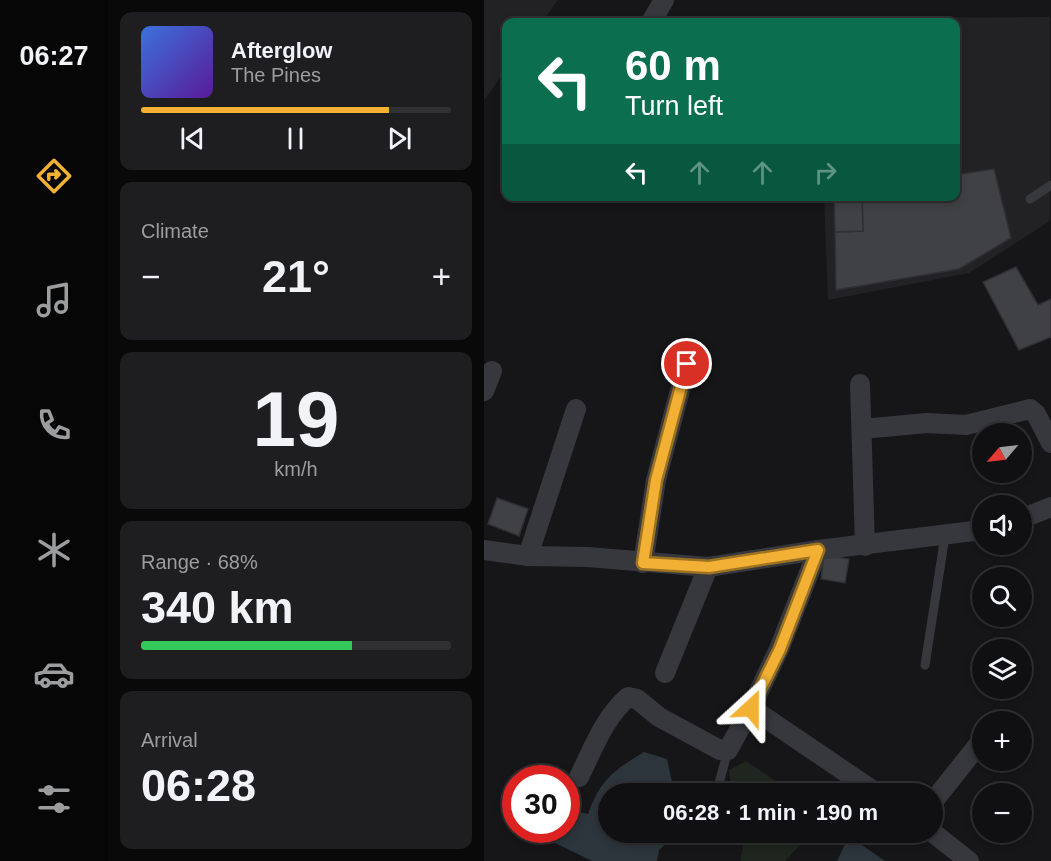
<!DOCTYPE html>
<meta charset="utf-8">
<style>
:root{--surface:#101012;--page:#1e1e20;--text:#f1f3f6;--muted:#9c9d9f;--line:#303032;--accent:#f2b134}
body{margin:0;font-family:Helvetica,sans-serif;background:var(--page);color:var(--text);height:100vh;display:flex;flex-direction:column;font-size:22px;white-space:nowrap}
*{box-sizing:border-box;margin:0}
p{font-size:20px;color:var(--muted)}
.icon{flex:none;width:33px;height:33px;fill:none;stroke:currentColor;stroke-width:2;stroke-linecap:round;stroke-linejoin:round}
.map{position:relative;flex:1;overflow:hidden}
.side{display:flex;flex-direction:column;gap:12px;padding:12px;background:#09090a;width:376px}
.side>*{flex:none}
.hud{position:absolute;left:18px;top:18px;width:458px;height:183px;border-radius:12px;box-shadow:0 3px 9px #0003,0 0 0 2px var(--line);background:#0b6e4f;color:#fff;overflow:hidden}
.needle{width:39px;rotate:242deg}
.tools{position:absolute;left:488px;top:423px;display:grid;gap:12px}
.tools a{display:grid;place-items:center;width:60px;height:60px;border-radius:50%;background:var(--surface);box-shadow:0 3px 9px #0003,0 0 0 2px var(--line);font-size:30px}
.speed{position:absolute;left:18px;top:765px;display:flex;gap:12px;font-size:30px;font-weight:700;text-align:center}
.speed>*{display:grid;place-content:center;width:78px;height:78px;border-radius:50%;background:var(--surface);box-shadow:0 3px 9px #0003,0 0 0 2px var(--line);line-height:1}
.speed .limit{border:9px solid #d22;background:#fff;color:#111}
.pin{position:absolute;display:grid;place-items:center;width:51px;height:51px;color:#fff;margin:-26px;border:3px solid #fff;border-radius:50%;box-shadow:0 2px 6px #0007}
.me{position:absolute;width:66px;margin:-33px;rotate:24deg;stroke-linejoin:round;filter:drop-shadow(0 0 4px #0008)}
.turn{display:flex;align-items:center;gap:21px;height:126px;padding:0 24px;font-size:27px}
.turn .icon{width:78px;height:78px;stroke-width:2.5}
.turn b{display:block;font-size:42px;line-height:51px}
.lanes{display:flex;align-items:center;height:57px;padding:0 24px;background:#0003;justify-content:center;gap:30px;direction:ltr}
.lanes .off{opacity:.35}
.big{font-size:45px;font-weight:800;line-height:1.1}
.side .widget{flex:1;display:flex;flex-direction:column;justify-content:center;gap:9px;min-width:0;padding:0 21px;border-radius:12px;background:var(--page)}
.side .dial{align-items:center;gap:0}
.dial b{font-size:78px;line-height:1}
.song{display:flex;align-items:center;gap:18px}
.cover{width:72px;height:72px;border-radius:9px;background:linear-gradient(135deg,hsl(220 70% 55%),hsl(270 70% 35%))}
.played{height:6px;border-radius:3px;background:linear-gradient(90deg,var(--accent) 80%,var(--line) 80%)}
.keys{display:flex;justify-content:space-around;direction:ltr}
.heat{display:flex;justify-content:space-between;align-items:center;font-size:33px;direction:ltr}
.charge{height:9px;border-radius:4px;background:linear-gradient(90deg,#34c759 68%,var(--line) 0)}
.trip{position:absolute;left:114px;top:783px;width:345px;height:60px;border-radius:30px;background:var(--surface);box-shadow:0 3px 9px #0003,0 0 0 2px var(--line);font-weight:800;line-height:60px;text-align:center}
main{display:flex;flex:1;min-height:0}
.tabs{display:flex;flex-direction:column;width:108px;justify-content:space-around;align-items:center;background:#060607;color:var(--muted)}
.tabs .icon{width:42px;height:42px}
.tabs .current{color:var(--accent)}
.tabs b{font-size:27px;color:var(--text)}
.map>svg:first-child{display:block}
</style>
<main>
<nav class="tabs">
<b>06:27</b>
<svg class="icon current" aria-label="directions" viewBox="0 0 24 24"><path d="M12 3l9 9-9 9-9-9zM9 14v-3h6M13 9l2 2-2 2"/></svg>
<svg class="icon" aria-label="music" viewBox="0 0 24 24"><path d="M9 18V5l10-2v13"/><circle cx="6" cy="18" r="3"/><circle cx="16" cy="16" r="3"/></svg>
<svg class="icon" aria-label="phone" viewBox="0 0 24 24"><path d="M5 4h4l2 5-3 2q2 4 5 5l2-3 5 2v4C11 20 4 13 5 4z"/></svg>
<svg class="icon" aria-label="climate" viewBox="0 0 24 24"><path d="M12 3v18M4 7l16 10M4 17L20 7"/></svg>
<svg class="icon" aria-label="car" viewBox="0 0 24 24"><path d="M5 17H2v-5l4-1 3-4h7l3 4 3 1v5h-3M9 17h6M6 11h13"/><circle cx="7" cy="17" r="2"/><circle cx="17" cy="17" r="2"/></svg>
<svg class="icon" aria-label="filters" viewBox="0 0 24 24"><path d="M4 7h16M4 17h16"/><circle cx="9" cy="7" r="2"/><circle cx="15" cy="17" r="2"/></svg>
</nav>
<section class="side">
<div class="widget">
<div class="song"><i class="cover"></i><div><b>Afterglow</b><p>The Pines</p></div></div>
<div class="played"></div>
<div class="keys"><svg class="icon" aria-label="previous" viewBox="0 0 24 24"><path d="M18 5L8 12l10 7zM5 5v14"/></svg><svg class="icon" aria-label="pause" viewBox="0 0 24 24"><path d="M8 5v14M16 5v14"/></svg><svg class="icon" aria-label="next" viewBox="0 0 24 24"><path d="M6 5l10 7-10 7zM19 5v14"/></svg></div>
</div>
<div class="widget"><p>Climate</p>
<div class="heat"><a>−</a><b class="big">21°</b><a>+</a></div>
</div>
<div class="widget dial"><b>19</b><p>km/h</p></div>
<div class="widget"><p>Range · 68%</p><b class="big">340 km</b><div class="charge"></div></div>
<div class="widget"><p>Arrival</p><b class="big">06:28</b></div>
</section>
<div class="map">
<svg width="567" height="861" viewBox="0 0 567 861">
<rect width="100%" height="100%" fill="#161618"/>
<g fill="#222225">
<path d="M 0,0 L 74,0 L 58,22 L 22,22 L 22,70 L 0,100 Z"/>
<path d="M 566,17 L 566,221 L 485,273 L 344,300 L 340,197 L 471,196 L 471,22 L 334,22 L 334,18 Z"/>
</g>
<g fill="#1e261f">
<path d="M 262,761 L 310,793 L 248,793 L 245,770 Z"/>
<path d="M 256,833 L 327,833 L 301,861 L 256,861 L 260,841 Z"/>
</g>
<g fill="#2c353c">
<path d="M 160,752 L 183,759 L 188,782 L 201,793 L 124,794 L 124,832 L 194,833 L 175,850 L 173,861 L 108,861 L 69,842 L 73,830 L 82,830 L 83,809 L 104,814 C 117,779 129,771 160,752 Z"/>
<path d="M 365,836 L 401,861 L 353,861 Z"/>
</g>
<g fill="#404145" stroke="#303034" stroke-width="1.5">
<path d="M 377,20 L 377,22 L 348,22 L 348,21 Z"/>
<path d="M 510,169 L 527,238 L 475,269 L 352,290 L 351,232 L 379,231 L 378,196 L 471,196 L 471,175 Z"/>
<path d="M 350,196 L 378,196 L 379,231 L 351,232 Z"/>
<path d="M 532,267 L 554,305 L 567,299 L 567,337 L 535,350 L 499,282 Z"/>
<path d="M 13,498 L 44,509 L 35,536 L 4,524 Z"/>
<path d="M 340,555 L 365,559 L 361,583 L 337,579 Z"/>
</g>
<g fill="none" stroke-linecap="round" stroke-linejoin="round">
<g stroke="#37383d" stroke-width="9">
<path d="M 546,199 L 567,185"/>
<path d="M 441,665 L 461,536"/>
<path d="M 241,794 L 234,787 L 244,750"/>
</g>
<g stroke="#37383d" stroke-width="20">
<path d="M 167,22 L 180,0"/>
<path d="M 376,384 L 381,546"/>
<path d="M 0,391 L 8,371"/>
<path d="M 378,429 L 443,423 L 482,425 L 546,409 L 552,414 L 567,443"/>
<path d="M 537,519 L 567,507"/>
<path d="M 0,550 L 44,556 L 104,557 L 224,567 L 334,550 L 498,530"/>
<path d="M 334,550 L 295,649 L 267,708 L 394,794"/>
<path d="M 44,556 L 92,409"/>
<path d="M 159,563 L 172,480 L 203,364"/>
<path d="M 181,673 L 224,567"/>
<path d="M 95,777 C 109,749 120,718 144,697 L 153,699 L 175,717 L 236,750 L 244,750 L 267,708"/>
<path d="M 448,803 L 498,740"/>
<path d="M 448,832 L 485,861"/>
</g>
</g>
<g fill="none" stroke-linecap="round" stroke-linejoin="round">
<defs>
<path id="route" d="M 203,364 L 172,480 L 159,563 L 225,567 L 334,550 L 296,649 L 267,708"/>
</defs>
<use href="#route" stroke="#9d7322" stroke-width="15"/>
<use href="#route" stroke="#f2b134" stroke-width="10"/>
</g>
</svg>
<div class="tools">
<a><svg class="needle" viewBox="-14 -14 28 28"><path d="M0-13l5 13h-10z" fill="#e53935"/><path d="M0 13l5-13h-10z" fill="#9c9d9f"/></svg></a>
<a><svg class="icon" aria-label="sound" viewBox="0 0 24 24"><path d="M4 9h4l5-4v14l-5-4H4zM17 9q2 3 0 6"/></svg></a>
<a><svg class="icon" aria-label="search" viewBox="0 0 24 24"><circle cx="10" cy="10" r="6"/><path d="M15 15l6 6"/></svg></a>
<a><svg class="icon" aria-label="layers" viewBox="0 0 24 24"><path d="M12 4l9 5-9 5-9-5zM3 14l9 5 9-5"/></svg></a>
<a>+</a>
<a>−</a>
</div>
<div class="speed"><div class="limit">30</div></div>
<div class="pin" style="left:203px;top:364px;background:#d93025"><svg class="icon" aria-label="arrive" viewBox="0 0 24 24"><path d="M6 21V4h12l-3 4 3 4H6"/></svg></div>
<svg class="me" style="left:267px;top:708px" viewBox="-20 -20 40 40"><path d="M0-17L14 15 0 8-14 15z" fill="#f2b134" stroke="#fff" stroke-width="4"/></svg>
<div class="trip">06:28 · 1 min · 190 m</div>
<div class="hud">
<div class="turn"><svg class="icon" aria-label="left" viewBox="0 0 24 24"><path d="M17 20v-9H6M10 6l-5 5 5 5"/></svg><div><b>60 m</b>Turn left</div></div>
<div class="lanes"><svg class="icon" aria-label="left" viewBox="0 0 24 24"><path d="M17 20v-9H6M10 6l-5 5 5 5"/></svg><svg class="icon off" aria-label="ahead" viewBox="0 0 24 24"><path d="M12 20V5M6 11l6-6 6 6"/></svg><svg class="icon off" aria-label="ahead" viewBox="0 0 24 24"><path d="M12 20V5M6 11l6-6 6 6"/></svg><svg class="icon off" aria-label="right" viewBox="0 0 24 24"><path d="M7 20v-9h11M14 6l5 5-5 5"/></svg></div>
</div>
</div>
</main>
